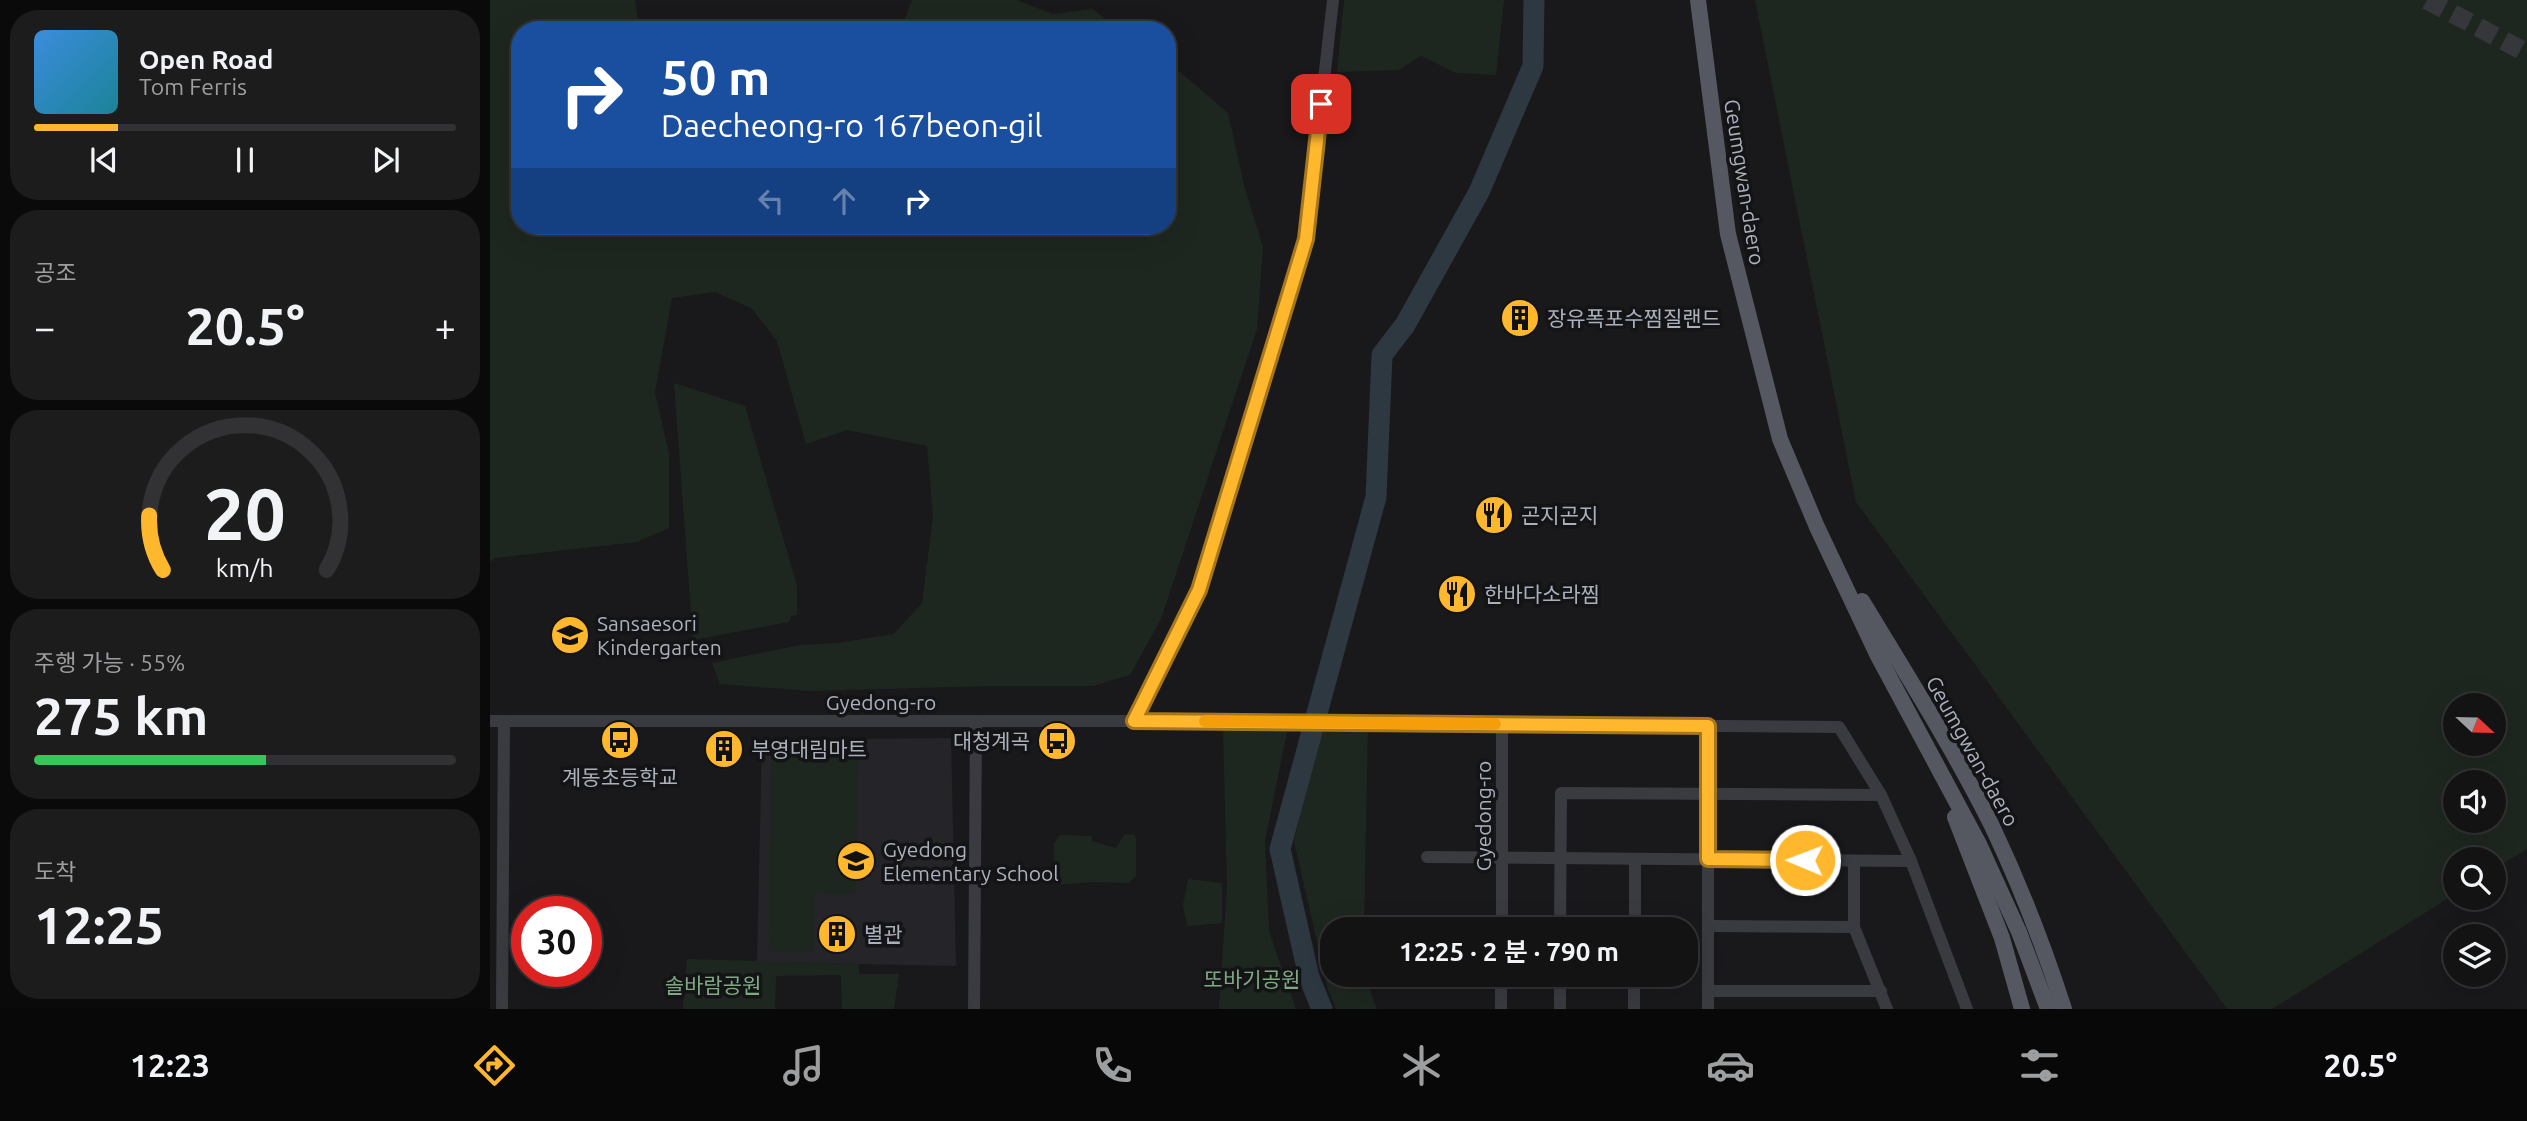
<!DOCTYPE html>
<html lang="ko">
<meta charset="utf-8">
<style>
:root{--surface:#131314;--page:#1c1c1d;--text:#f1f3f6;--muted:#9d9ea0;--line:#323234;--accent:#ffb72d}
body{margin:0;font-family:Ubuntu,"Noto Sans KR",sans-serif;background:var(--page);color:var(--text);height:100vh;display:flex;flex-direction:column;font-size:26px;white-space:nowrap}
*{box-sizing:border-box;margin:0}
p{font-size:23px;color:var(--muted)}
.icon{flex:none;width:38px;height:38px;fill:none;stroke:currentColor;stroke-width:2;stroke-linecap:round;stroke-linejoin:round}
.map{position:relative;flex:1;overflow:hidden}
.panel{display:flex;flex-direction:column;gap:10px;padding:10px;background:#0a0a0b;width:490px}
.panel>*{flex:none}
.guide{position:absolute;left:21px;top:21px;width:665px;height:214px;border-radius:28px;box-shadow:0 7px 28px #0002,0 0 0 2px var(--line);background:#1a4fa0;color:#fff;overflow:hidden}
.needle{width:46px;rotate:112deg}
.tools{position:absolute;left:1953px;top:693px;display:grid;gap:14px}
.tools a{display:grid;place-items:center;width:63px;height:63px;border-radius:50%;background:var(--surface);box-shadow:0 7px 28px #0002,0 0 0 2px var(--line);font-size:35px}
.speed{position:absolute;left:21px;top:896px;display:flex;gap:14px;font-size:35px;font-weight:700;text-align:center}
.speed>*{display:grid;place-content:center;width:91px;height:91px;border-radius:50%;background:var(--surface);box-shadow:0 7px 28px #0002,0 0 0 2px var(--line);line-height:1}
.speed .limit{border:10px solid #d22;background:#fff;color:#111}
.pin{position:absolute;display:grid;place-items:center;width:60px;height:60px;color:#fff;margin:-30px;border-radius:14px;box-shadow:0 4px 10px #0006}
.me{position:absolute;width:77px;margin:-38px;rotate:271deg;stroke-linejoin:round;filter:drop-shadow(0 0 5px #0008)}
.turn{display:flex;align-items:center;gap:24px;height:147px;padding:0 35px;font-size:32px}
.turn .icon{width:91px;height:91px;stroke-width:2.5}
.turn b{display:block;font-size:49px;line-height:60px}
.lanes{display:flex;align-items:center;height:66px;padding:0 35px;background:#0003;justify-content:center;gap:35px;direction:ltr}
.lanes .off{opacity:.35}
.big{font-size:52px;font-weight:600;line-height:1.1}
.panel .card{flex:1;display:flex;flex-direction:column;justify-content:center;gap:10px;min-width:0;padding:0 24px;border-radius:28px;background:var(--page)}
.panel .dial{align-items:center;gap:0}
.dial svg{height:182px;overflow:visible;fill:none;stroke:var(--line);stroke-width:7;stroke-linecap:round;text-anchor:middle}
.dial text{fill:var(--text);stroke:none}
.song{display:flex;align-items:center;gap:21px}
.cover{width:84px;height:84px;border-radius:10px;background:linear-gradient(135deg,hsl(210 70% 55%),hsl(190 70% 35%))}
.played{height:7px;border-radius:4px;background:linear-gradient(90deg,var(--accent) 20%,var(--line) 20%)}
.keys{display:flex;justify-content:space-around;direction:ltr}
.heat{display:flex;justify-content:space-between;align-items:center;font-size:38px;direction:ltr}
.charge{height:10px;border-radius:5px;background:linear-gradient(90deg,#34c759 55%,var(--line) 0)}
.trip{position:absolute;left:830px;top:917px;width:378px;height:70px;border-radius:28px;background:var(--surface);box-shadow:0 7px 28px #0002,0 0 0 2px var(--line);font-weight:600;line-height:70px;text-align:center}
.dock{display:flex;height:112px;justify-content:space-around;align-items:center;background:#080808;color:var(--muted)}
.dock .icon{width:49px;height:49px}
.dock .selected{color:var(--accent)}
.dock b{font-size:32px;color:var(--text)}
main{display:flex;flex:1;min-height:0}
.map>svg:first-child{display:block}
</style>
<main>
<section class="panel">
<div class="card">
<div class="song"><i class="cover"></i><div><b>Open Road</b><p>Tom Ferris</p></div></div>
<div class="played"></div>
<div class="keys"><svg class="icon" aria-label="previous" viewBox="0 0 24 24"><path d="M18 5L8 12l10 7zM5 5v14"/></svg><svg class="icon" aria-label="pause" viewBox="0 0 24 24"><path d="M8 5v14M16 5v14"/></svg><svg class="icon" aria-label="next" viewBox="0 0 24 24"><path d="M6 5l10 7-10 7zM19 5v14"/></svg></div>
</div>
<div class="card"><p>공조</p>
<div class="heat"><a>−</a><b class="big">20.5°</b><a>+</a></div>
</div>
<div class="card dial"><svg viewBox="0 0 100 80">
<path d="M14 69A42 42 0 1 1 86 69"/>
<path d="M14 69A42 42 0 0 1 8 45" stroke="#ffb72d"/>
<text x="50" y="56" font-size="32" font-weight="700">20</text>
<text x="50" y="72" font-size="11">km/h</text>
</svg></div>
<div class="card"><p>주행 가능 · 55%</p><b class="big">275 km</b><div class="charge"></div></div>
<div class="card"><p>도착</p><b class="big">12:25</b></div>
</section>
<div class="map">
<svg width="2037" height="1009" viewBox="0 0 2037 1009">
<rect width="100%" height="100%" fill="#19191b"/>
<path fill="#252529" d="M 461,738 L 466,966 L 267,962 L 272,740 Z"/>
<g fill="#1e271f" fill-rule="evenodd">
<path d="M 0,0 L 145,0 L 150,30 L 30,30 L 30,226 L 677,226 L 677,61 L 738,113 L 755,189 L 773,247 L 767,329 L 671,619 L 640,675 L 603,686 L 499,686 L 320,691 L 230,684 L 222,663 L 310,645 L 348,643 L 404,634 L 432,603 L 443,517 L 437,446 L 357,430 L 316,444 L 287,341 L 261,308 L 225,292 L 182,298 L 165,392 L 179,454 L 179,528 L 147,542 L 5,558 L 0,562 Z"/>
<path d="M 422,0 L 526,0 L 563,14 L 603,9 L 628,30 L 408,30 L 411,29 Z"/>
<path d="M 854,0 L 1014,0 L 1006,75 L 966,73 L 931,56 L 908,70 L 847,72 Z"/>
<path d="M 1265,0 L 2037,0 L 2037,849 L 2004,869 L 2004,859 L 1965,859 L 1965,894 L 1782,1009 L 1737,1009 L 1366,502 ZM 1965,705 L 2004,705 L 2004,744 L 1965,744 ZM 1965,782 L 2004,782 L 2004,821 L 1965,821 Z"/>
<path d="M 184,383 L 255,406 L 307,586 L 307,615 L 301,616 L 299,622 L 203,640 Z"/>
<path d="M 878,724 L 874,923 L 858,929 L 842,929 L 842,975 L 874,975 L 887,1009 L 846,1009 L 838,990 L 804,841 L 830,729 Z"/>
<path d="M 733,727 L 798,727 L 775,841 L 779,931 L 806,1009 L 729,1009 L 737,887 Z"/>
<path d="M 281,752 L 368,752 L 366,894 L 324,893 L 323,952 L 279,951 Z"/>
<path d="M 635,834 L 645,835 L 646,840 L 646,876 L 638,883 L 601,882 L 565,885 L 564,844 L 570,835 L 602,836 L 602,841 L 626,848 Z"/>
<path d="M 698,879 L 732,883 L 732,923 L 697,926 L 693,905 Z"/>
<path d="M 197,959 L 369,964 L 369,974 L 409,974 L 404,1009 L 352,1009 L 351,975 L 286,976 L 285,1009 L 193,1009 Z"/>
</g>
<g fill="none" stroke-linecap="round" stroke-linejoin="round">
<path stroke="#2d3841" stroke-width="21" d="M 832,1009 L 819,977 L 790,849 L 886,497 L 892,355 L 915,325 L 989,192 L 1043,66 L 1044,0"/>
<path stroke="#36373b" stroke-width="19" stroke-dasharray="19 10" stroke-linecap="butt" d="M 1937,0 L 2037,53"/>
<g stroke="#393b41" stroke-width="12">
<path d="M 0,721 L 667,721 L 1012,724 L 1012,929"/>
<path d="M 644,721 L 709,590 L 816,239 L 843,0"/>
<path d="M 1012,724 L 1349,727 L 1391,795 L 1421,861 L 1477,1009"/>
<path d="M 937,857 L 1421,861"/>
<path d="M 1364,861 L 1364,927 L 1397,1009"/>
<path d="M 1218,926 L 1364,927"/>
<path d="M 1070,929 L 1071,793 L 1391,795"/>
<path d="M 1145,929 L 1145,859"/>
<path d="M 1218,991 L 1391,991"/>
<path d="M 12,1009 L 14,721"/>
<path d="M 484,1009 L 486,721"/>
<path d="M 1011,1009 L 1011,975"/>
<path d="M 1070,1009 L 1070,975"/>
<path d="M 1144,1009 L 1144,975"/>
<path d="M 1218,1009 L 1218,726"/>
</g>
<g stroke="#555860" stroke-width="16">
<path d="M 1208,0 L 1238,234 L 1290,439 L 1327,527 L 1388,656 L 1489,844 L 1529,932 L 1558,1009"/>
<path d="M 1372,601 C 1417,675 1463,748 1502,826 C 1530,885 1554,947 1574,1009"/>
<path d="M 1465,817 L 1512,938 L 1532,1009"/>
</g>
</g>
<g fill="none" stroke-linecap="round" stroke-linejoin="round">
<defs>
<path id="route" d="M 831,104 L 816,239 L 709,590 L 644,721 L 1218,726 L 1218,859 L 1315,860"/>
</defs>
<use href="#route" stroke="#a6771d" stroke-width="18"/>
<use href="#route" stroke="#ffb72d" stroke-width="12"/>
<path stroke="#f59e0b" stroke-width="12" d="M 715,721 L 1005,724"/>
</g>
<defs>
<symbol id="building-disc" viewBox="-11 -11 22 22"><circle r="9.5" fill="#ffb72d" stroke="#141417"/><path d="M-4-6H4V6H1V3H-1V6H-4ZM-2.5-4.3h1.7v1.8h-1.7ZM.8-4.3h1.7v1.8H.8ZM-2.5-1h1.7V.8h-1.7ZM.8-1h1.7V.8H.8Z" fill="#111"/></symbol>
<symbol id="restaurant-disc" viewBox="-11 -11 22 22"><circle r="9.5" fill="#ffb72d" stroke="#141417"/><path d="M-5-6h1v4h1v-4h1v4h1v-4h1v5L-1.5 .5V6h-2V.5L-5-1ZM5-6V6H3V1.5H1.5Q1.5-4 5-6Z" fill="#111"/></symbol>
<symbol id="school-disc" viewBox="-11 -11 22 22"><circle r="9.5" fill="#ffb72d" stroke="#141417"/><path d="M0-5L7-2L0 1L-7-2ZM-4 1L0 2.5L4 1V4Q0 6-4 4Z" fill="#111"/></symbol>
<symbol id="bus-disc" viewBox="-11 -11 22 22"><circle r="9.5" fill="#ffb72d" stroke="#141417"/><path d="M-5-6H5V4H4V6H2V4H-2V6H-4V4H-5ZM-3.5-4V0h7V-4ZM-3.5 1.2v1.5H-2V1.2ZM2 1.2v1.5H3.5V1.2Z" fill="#111"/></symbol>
</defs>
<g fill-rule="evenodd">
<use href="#building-disc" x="1008" y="296" width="44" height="44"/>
<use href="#restaurant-disc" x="982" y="493" width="44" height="44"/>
<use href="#restaurant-disc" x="945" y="572" width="44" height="44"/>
<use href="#school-disc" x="58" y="613" width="44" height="44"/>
<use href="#bus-disc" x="108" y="718" width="44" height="44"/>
<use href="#bus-disc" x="545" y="719" width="44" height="44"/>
<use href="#building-disc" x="212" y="727" width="44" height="44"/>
<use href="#school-disc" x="344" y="839" width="44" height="44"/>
<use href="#building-disc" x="325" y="912" width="44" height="44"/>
</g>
<g text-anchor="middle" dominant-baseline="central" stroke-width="7" stroke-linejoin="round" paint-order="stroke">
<g font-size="21" fill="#aab0bc" stroke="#141417">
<text transform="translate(1255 182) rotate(81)">Geumgwan-daero</text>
<text x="391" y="702">Gyedong-ro</text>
<text transform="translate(1483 751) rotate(61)">Geumgwan-daero</text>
<text transform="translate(993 816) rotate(-90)">Gyedong-ro</text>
</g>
<g font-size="21" fill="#aab0bc" stroke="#141417" text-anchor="start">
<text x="1057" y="318">장유폭포수찜질랜드</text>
<text x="1031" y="515">곤지곤지</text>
<text x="994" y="594">한바다소라찜</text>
<text x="107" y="623">Sansaesori<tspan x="107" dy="24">Kindergarten</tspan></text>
<text x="540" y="741" text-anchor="end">대청계곡</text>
<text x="261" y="749">부영대림마트</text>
<text x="130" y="777" text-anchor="middle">계동초등학교</text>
<text x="393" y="849">Gyedong<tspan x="393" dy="24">Elementary School</tspan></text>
<text x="374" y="934">별관</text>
</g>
<g font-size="21" fill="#7fa982" stroke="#141417">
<text x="762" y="979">또바기공원</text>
<text x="223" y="985">솔바람공원</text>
</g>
</g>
</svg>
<div class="tools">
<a><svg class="needle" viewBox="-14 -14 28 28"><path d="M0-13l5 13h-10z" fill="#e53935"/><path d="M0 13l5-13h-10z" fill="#9d9ea0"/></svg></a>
<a><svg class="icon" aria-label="sound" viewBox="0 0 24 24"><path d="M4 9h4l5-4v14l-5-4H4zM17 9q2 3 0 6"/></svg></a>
<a><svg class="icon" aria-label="search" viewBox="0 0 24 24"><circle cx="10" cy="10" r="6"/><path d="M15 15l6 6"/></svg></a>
<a><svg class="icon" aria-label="layers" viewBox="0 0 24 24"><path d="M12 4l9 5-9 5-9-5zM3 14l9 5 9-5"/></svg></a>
</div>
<div class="speed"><div class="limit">30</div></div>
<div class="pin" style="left:831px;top:104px;background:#d93025"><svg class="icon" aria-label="arrive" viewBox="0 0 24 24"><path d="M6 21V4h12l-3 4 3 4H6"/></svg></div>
<svg class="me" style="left:1315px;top:860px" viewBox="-20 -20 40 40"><circle r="17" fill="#ffb72d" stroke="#fff" stroke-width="3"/><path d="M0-11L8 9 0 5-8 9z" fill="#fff"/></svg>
<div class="trip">12:25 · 2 분 · 790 m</div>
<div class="guide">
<div class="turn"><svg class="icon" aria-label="right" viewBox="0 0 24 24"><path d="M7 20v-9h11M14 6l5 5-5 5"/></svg><div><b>50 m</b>Daecheong-ro 167beon-gil</div></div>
<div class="lanes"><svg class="icon off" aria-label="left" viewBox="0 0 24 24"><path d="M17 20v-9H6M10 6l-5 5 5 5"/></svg><svg class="icon off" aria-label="ahead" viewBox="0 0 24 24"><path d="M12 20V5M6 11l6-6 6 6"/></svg><svg class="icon" aria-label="right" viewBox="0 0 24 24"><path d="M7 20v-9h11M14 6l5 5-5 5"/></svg></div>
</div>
</div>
</main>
<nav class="dock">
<b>12:23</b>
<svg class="icon selected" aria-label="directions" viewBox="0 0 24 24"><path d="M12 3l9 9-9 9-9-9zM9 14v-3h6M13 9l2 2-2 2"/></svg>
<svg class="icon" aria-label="music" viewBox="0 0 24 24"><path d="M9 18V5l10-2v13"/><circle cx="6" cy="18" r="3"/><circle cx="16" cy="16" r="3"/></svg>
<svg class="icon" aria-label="phone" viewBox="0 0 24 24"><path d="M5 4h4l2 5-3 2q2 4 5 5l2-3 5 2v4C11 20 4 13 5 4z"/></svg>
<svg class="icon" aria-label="climate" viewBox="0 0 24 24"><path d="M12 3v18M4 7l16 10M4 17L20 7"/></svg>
<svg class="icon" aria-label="car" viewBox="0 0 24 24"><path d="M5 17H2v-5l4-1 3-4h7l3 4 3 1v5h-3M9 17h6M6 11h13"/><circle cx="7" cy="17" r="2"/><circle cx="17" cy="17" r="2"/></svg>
<svg class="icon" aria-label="filters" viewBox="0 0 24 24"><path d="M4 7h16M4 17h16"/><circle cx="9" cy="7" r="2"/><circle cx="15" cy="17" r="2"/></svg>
<b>20.5°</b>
</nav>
